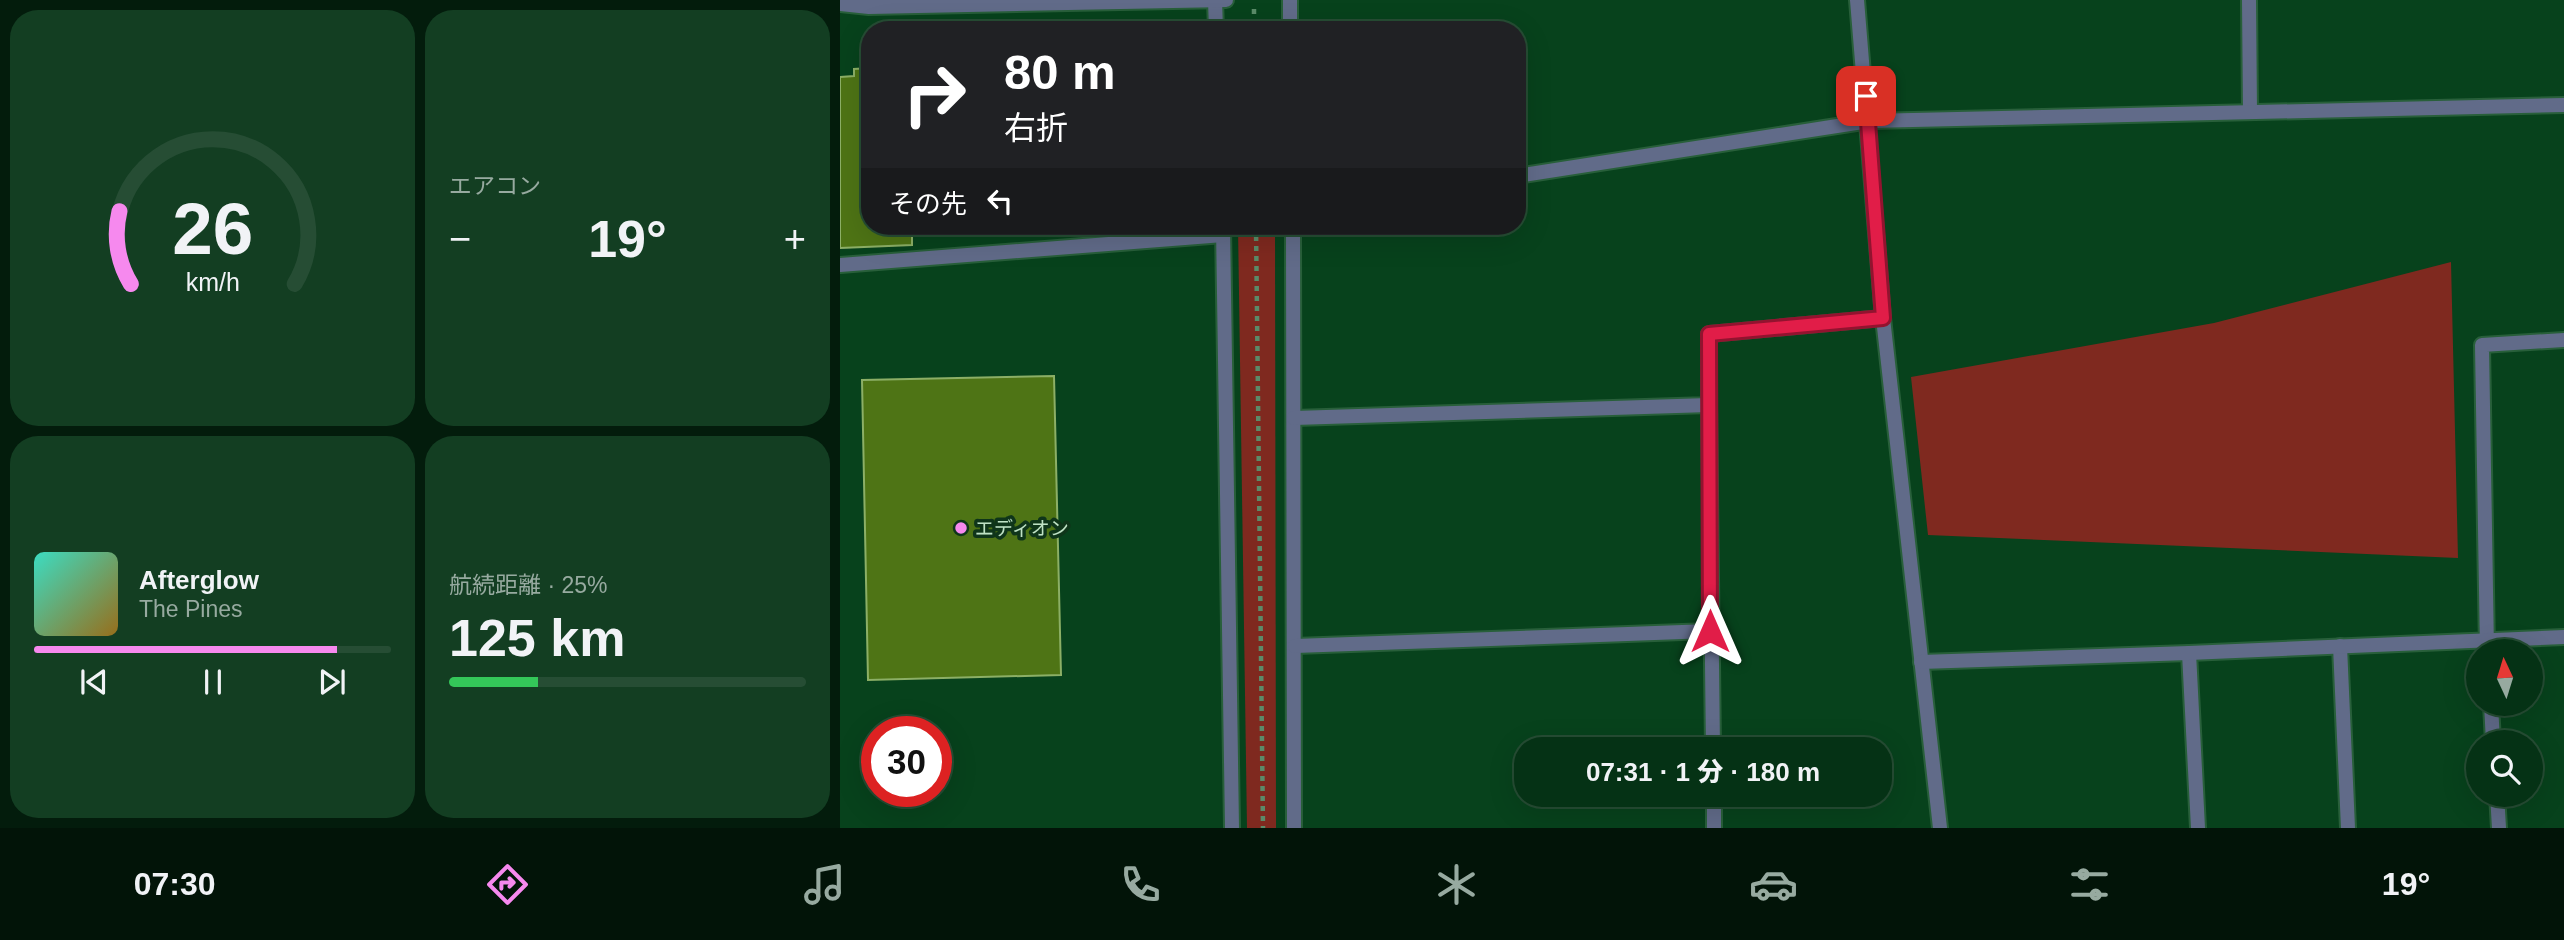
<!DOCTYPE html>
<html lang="ja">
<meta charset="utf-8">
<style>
:root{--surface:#053215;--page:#133e22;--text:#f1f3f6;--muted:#97aaa0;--line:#264d34;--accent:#f689ee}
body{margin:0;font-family:Arial,"Noto Sans JP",sans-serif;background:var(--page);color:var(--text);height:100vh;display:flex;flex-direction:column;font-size:26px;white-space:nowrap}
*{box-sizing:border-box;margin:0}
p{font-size:23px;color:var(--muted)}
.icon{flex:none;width:38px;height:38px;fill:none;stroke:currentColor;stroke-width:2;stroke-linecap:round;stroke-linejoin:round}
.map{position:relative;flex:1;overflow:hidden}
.panel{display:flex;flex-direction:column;gap:10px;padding:10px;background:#031c0c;width:840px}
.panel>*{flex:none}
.banner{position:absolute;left:21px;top:21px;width:665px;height:214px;border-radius:28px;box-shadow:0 7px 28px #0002,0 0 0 2px var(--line);background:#202124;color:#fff;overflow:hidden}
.needle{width:46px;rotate:356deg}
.buttons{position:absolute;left:1626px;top:639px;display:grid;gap:14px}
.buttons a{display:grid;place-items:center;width:77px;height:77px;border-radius:50%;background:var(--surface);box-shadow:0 7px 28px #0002,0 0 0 2px var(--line);font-size:35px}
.speed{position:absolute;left:21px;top:716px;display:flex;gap:14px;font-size:35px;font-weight:700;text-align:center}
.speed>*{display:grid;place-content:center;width:91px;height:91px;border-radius:50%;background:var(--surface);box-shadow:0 7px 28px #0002,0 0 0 2px var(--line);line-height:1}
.speed .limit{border:10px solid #d22;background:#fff;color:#111}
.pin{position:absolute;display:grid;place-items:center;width:60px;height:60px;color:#fff;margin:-30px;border-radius:14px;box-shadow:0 4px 10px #0006}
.me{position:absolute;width:77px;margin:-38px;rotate:0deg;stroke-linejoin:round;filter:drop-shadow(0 0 5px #0008)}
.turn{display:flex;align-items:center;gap:24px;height:147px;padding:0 28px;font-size:32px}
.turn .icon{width:91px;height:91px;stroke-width:2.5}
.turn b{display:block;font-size:49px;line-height:60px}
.then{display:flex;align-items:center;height:66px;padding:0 28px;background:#0003;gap:14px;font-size:26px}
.big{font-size:52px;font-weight:800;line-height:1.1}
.panel .card{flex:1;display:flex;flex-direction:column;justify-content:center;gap:10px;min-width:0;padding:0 24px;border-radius:28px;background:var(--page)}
.panel .dial{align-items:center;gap:0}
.dial svg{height:182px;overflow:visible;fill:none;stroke:var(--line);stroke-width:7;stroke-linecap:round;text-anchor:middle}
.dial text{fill:var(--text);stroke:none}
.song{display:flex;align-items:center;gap:21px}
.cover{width:84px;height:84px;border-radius:10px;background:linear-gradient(135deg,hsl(170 70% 55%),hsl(40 70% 35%))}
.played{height:7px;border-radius:4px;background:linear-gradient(90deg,var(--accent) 85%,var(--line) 85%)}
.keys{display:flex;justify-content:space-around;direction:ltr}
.heat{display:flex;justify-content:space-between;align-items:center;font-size:38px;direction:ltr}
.charge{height:10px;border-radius:5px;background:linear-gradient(90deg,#34c759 25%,var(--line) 0)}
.panel .tiles{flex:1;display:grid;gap:10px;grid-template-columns:repeat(2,1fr)}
.trip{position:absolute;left:674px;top:737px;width:378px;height:70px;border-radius:28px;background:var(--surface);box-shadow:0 7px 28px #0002,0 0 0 2px var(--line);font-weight:800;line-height:70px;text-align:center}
.dock{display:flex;height:112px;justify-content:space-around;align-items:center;background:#021408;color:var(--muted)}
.dock .icon{width:49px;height:49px}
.dock .selected{color:var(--accent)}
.dock b{font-size:32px;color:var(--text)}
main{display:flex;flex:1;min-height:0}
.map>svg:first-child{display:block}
</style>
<main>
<section class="panel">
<div class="tiles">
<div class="card dial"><svg viewBox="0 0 100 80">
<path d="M14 69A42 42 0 1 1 86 69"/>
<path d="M14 69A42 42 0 0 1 9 37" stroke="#f689ee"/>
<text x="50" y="56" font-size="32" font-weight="700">26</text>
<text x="50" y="72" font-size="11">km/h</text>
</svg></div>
<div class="card"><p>エアコン</p>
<div class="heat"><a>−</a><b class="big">19°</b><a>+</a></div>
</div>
<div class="card">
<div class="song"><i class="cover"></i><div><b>Afterglow</b><p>The Pines</p></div></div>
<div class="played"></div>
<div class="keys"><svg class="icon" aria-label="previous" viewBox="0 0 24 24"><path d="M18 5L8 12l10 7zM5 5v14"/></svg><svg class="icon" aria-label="pause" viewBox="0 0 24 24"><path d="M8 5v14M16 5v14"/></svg><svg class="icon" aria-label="next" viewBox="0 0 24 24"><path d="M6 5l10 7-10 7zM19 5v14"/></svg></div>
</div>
<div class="card"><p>航続距離 · 25%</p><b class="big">125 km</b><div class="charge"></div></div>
</div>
</section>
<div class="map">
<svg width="1724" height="828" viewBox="0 0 1724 828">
<rect width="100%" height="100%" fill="#07421c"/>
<g fill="#7f291f">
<path d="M 398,226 L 435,226 L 436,828 L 407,828 Z"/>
<path d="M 1611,262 L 1618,558 L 1088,535 L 1071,377 L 1374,323 Z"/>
</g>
<g fill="#4e7415" stroke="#8caf66" stroke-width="2">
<path d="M 30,68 L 30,226 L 72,226 L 72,245 L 0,248 L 0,77 L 14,76 L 14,69 Z"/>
<path d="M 214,376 L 221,675 L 28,680 L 22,380 Z"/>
</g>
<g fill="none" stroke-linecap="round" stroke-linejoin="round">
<defs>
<g id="minor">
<path d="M 375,0 L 376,30"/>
<path d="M 450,0 L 450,30"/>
<path d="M 1017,0 L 1043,318 L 1100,828"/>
<path d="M 1409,0 L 1410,112"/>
<path d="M 677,176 L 1029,121 L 1724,105"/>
<path d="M 383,226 L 392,828"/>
<path d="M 453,226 L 454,828"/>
<path d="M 0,265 L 383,235"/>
<path d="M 869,405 L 873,749"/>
<path d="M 454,418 L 869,405 L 869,334 L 1043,318"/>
<path d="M 455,646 L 870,631"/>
<path d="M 1500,646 L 1508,828"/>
<path d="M 1647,651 L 1642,345 L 1724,340"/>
<path d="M 1349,653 L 1358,828"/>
<path d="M 1081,662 L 1349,653 L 1724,637"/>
<path d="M 1651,704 L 1653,742"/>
<path d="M 874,794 L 874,828"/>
<path d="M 1657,794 L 1659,828"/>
</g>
<path id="tertiary" d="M 0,4 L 29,7 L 386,0"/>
</defs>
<use href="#minor" stroke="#285f3a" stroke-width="18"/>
<use href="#tertiary" stroke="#285f3a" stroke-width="18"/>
<g stroke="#5b8b69" stroke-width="4.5" stroke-dasharray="5 5" stroke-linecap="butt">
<path d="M 414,9 L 414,30"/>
<path d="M 416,226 L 423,828"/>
</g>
<use href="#minor" stroke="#616b89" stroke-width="14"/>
<use href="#tertiary" stroke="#616b89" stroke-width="14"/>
</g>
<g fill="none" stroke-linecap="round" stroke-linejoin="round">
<defs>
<path id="route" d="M 870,631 L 869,334 L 1043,318 L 1026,96"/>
</defs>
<use href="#route" stroke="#92132f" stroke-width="18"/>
<use href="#route" stroke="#e11d48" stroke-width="12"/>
</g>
<circle fill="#f689ee" stroke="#0f351a" stroke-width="2.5" cx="121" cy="528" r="7"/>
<g text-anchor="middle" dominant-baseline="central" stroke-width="7" stroke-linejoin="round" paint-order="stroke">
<g font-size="19" fill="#bfe2c5" stroke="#0f351a" text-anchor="start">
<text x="135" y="528">エディオン</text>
</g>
</g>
</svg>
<div class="buttons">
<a><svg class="needle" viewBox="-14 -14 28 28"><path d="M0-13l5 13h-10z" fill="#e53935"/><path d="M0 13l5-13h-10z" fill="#97aaa0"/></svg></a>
<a><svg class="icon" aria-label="search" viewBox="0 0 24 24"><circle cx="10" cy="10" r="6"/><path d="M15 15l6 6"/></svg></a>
</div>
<div class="speed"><div class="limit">30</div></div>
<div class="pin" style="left:1026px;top:96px;background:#d93025"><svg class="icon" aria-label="arrive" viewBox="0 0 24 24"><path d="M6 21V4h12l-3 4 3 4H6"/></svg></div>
<svg class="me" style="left:870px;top:631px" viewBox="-20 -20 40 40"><path d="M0-17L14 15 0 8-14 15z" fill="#e11d48" stroke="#fff" stroke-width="4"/></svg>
<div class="trip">07:31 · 1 分 · 180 m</div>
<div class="banner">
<div class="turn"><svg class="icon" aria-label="right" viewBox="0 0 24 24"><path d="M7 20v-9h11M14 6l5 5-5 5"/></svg><div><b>80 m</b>右折</div></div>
<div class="then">その先<svg class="icon" aria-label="left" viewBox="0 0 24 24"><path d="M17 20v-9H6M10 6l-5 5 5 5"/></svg></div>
</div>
</div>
</main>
<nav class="dock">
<b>07:30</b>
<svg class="icon selected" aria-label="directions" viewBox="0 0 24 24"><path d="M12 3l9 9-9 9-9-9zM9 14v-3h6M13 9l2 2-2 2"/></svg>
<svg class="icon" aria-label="music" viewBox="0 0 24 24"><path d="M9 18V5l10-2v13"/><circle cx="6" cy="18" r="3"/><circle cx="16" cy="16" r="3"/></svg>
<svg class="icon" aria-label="phone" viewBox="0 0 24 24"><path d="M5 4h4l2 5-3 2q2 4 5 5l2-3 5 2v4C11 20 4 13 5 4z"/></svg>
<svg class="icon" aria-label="climate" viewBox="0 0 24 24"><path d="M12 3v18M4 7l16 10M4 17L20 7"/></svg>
<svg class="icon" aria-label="car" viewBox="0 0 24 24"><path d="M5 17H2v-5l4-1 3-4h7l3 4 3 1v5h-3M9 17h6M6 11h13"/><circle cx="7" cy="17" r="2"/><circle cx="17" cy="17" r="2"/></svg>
<svg class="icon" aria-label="filters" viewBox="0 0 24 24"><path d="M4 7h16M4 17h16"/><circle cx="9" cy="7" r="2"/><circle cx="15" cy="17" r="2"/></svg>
<b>19°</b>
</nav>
